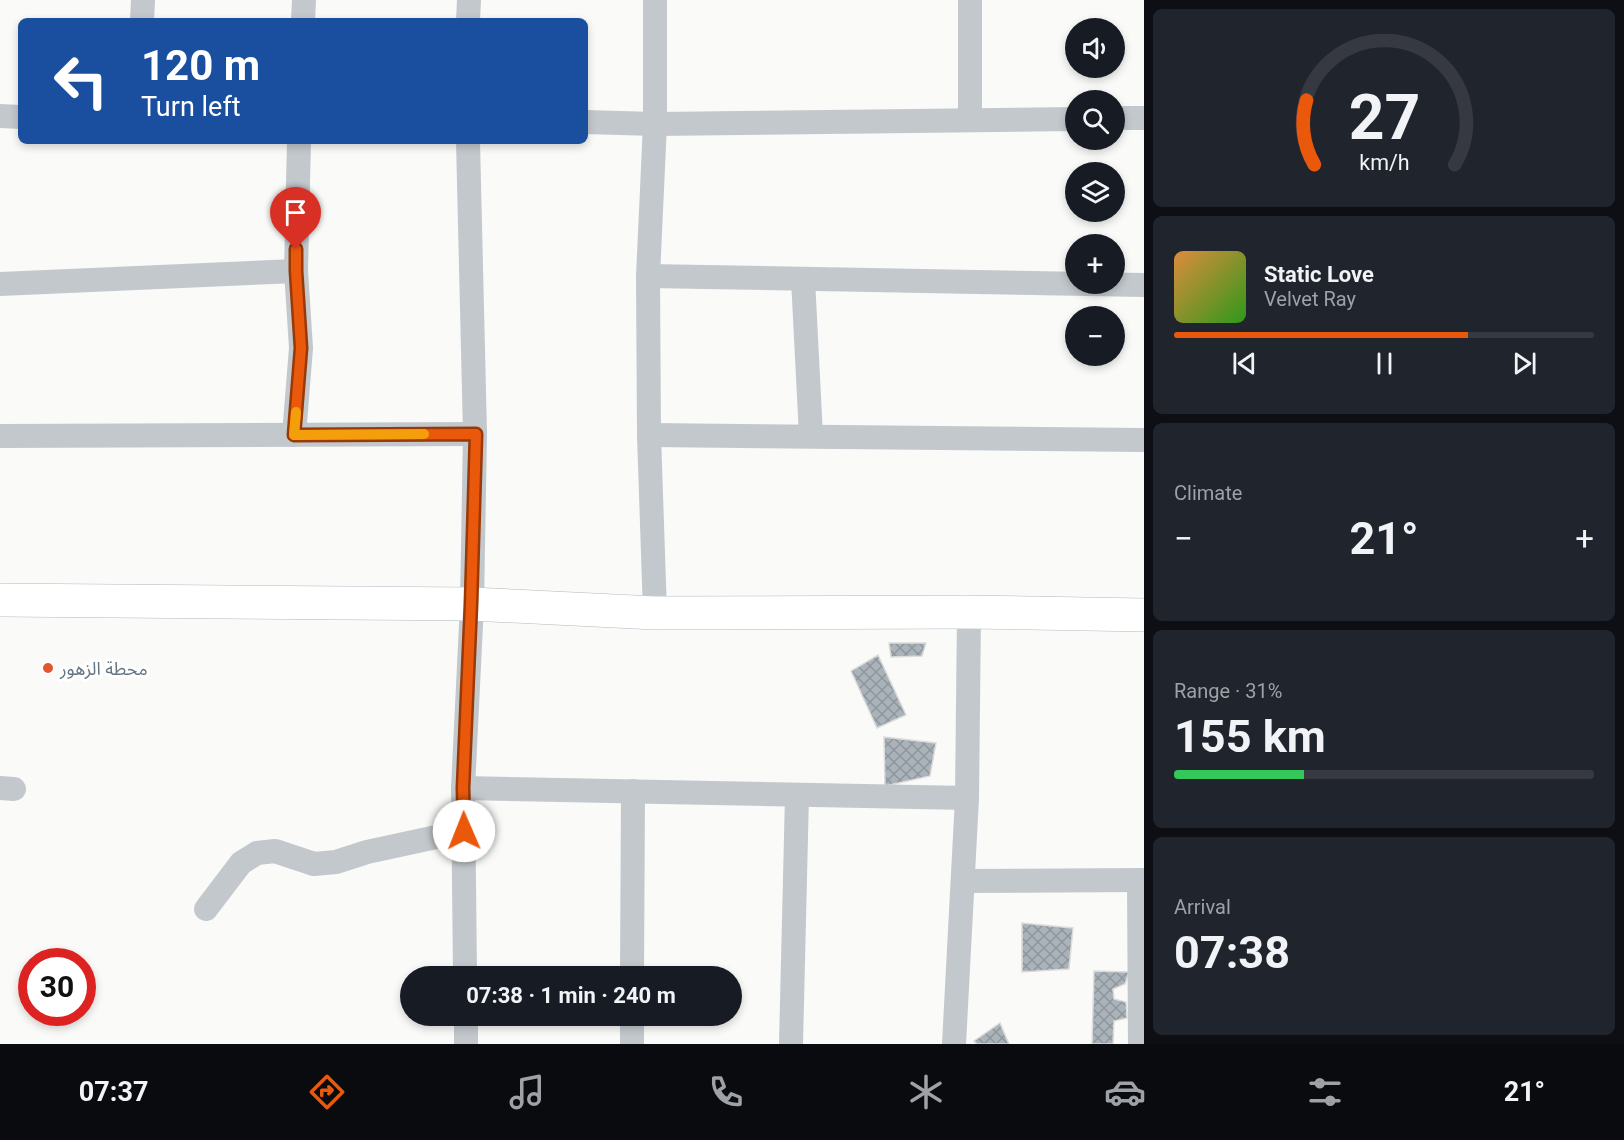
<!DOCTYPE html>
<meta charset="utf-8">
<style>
:root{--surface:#171b24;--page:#20242c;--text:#f1f3f6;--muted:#9ea1a6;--line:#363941;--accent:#ea580c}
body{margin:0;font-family:Roboto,"Noto Sans Arabic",sans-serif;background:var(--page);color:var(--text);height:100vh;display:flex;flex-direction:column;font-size:22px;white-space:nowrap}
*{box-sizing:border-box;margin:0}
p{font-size:20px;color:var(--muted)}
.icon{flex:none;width:33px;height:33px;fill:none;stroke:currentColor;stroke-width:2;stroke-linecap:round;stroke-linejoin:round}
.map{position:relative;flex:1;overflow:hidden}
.details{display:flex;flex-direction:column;gap:9px;padding:9px;background:#0d0f14;width:480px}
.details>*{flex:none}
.guide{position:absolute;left:18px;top:18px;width:570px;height:126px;border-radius:9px;box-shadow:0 3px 9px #0003;background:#1a4fa0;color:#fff;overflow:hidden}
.controls{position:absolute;left:1065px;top:18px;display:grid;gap:12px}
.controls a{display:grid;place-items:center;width:60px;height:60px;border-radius:50%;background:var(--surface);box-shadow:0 3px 9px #0003;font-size:30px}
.speed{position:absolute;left:18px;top:948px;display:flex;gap:12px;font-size:30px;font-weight:700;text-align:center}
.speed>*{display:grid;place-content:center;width:78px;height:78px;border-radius:50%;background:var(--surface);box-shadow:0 3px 9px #0003;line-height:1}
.speed .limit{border:9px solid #d22;background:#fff;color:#111}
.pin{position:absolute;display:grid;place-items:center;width:51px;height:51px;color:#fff;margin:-62px -26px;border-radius:50% 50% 50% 0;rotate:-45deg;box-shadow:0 0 6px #0007}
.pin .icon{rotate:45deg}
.me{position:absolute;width:66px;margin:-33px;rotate:359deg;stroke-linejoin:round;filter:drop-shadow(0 0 4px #0008)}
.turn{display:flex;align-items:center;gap:21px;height:126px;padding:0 24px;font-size:27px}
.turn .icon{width:78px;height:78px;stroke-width:2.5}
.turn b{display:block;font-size:42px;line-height:51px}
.big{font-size:45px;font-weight:700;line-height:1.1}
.details .tile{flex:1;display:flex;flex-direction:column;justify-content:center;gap:9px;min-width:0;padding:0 21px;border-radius:9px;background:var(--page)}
.details .dial{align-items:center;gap:0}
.dial svg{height:156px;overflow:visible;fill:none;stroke:var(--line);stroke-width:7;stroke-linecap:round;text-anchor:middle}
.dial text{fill:var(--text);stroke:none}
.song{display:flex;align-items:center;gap:18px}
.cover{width:72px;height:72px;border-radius:9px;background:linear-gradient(135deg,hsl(30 70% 55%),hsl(110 70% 35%))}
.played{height:6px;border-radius:3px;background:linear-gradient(90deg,var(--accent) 70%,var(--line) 70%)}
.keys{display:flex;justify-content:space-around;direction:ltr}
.heat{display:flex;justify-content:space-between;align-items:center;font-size:33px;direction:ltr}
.charge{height:9px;border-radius:4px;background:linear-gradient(90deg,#34c759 31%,var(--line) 0)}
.trip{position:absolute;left:400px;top:966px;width:342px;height:60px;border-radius:30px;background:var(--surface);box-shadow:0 3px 9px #0003;font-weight:700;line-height:60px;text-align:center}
.menu{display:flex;height:96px;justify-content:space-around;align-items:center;background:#090b0e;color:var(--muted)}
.menu .icon{width:42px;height:42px}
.menu .on{color:var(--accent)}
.menu b{font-size:27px;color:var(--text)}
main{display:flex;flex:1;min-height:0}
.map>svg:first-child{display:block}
</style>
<main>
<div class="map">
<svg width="1144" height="1044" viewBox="0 0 1144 1044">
<defs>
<pattern id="building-cross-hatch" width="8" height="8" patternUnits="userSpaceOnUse" patternTransform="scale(1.5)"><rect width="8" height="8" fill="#aab3b9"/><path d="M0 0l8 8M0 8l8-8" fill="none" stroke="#8e969c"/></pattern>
</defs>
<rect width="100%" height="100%" fill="#fafaf8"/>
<g fill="url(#building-cross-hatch)" stroke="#dcdcda" stroke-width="1.5">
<path d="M 889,643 L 926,643 L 922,656 L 891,657 Z"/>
<path d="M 878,655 L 906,715 L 877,728 L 851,671 Z"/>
<path d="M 884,737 L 936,743 L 930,776 L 885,786 Z"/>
<path d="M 1022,923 L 1073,928 L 1069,969 L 1022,972 Z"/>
<path d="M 1094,971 L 1129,972 L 1125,984 L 1113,989 L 1114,999 L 1126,1002 L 1127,1018 L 1114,1021 L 1113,1044 L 1092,1044 Z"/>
<path d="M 1000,1023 L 1009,1044 L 977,1044 L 974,1041 Z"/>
</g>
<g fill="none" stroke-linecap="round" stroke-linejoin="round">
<defs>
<path id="secondary" d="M 0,600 L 472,604 L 655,613 L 969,612 L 1144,615"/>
</defs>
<use href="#secondary" stroke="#b3babf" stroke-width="34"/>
<g stroke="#c3c8cc" stroke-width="24">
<path d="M 142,21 L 143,0"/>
<path d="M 303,21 L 304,0"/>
<path d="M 468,21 L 469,0"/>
<path d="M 0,116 L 21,117"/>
<path d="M 1114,118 L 1144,118"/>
<path d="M 970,120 L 970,0"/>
<path d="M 585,122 L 655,124 L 1076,119"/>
<path d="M 648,276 L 1144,285"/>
<path d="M 803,279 L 811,436"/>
<path d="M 0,284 L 296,271"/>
<path d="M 294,435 L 301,348 L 296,271 L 299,141"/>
<path d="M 649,435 L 1144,440"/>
<path d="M 0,436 L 475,434"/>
<path d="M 655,613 L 649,435 L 648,276 L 655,124 L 655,0"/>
<path d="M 0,788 L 14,789"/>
<path d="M 463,788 L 967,798"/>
<path d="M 1139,880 L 1140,1044"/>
<path d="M 963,881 L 1144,880"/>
<path d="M 206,909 L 241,863 L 257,853 L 275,851 L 314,864 L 336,862 L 367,852 L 464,831"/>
<path d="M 465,976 L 463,788 L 472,604 L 475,434 L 468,141"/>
<path d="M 632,976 L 633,791"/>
<path d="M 466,1016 L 466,1044"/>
<path d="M 632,1044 L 632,1016"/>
<path d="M 791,1044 L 797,795"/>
<path d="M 954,1044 L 967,798 L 969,612"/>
</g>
<use href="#secondary" stroke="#fff" stroke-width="33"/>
</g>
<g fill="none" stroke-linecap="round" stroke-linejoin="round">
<defs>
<path id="route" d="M 296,249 L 296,271 L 301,348 L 294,435 L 476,434 L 471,604 L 463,788 L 464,831"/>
</defs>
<use href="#route" stroke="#983908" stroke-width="15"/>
<use href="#route" stroke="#ea580c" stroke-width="10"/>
<path stroke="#f59e0b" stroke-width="10" d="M 296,412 L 294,435 L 424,434"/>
</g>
<circle fill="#e4572e" stroke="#fff" stroke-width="2" cx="48" cy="668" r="6"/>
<g text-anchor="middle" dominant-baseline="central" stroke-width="6" stroke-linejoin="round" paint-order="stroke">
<g font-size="18" fill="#657683" stroke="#fff" text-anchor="start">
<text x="60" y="668">محطة الزهور</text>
</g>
</g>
</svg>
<div class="controls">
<a><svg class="icon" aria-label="sound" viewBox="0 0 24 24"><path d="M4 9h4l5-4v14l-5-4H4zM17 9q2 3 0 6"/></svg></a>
<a><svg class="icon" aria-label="search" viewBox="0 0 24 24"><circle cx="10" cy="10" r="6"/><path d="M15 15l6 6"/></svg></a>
<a><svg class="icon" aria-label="layers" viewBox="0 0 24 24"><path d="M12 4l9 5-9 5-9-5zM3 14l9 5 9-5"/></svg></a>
<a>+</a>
<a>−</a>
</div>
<div class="speed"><div class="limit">30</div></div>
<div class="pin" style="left:296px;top:249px;background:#d93025"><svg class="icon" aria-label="arrive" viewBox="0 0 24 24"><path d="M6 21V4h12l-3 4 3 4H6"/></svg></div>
<svg class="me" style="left:464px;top:831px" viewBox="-20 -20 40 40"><circle r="19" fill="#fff"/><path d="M0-13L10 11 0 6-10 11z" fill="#ea580c"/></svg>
<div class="trip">07:38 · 1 min · 240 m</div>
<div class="guide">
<div class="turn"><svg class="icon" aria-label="left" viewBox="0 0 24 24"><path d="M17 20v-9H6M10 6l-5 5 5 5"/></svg><div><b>120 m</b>Turn left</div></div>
</div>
</div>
<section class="details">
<div class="tile dial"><svg viewBox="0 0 100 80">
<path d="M14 69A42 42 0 1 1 86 69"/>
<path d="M14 69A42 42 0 0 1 10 36" stroke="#ea580c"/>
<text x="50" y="56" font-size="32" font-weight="700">27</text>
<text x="50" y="72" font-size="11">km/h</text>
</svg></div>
<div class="tile">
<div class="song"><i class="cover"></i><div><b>Static Love</b><p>Velvet Ray</p></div></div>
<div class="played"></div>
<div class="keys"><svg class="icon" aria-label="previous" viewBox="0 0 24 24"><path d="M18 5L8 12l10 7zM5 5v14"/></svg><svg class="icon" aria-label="pause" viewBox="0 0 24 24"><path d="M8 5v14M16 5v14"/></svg><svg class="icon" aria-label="next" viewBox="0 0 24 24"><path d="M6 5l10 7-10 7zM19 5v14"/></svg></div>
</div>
<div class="tile"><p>Climate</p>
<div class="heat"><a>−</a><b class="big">21°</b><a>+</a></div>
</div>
<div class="tile"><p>Range · 31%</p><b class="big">155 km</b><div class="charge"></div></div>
<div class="tile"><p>Arrival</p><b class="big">07:38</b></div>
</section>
</main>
<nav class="menu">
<b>07:37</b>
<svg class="icon on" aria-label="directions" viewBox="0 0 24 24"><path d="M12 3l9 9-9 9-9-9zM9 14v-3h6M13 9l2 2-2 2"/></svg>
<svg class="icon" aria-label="music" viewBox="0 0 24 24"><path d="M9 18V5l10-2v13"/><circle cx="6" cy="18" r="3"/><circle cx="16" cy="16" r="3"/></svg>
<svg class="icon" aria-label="phone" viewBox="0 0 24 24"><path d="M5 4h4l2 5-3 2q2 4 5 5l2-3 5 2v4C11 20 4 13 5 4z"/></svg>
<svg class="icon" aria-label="climate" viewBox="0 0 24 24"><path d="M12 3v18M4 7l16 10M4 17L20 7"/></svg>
<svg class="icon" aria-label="car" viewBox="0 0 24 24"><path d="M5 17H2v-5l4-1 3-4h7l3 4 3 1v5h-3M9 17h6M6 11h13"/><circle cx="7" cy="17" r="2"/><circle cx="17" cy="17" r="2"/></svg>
<svg class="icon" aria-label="filters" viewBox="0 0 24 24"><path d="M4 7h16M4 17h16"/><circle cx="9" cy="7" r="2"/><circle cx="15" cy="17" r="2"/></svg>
<b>21°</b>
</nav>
